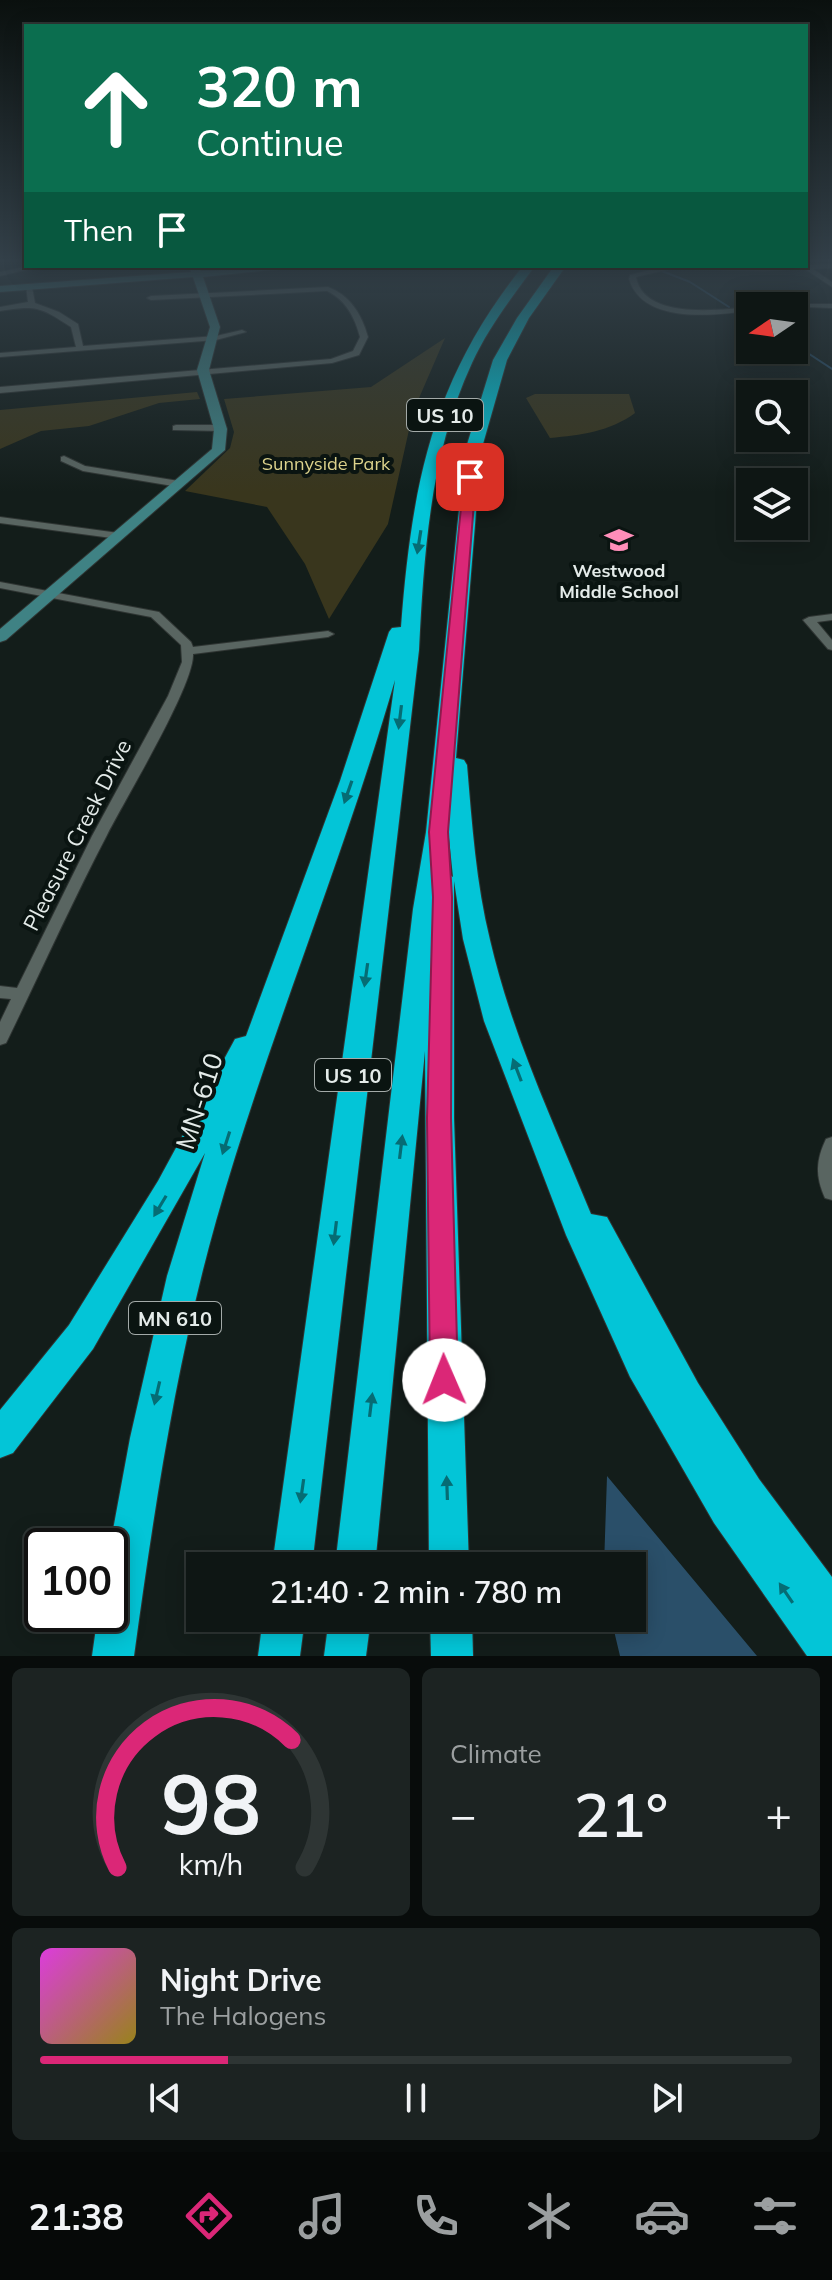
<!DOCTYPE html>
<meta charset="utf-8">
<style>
:root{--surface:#0e1614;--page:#1c2322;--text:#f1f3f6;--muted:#9b9fa0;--line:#2e3534;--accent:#db2777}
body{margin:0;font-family:Mulish,sans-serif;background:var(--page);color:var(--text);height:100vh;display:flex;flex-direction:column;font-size:30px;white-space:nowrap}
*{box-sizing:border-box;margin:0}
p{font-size:26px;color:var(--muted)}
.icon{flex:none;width:44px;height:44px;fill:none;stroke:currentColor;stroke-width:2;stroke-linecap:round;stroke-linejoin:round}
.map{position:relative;height:1656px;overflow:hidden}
.details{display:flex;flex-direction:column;gap:12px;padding:12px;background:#080c0b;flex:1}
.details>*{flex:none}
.hud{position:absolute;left:24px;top:24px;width:784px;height:244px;border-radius:0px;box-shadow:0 4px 20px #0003,0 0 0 2px var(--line);background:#0b6e4f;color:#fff;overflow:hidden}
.needle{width:52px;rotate:257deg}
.fabs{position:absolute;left:736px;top:292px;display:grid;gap:16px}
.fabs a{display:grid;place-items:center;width:72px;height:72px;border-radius:0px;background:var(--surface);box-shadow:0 4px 20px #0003,0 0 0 2px var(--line);font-size:40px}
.speed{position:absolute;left:24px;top:1528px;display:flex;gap:16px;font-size:40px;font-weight:700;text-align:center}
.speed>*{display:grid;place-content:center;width:104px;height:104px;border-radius:50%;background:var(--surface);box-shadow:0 4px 20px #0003,0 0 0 2px var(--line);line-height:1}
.speed .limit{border:4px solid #111;border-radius:12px;background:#fff;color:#111}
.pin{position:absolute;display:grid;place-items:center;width:68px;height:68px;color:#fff;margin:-34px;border-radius:16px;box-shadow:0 4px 12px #0006}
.me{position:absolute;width:88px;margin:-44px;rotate:359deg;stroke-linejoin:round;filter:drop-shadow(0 0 6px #0008)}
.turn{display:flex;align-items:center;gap:28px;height:168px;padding:0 40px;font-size:36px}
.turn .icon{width:104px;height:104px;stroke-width:2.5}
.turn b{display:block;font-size:56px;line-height:68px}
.then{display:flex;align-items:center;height:76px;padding:0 40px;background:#0003;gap:16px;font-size:30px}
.big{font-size:60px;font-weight:600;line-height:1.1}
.details .tile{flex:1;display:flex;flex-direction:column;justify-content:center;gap:12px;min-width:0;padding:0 28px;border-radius:12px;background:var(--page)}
.details .dial{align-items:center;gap:0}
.dial svg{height:208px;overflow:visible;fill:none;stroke:var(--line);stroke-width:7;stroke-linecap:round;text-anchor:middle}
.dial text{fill:var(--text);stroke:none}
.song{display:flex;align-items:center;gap:24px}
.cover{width:96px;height:96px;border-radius:12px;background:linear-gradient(135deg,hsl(300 70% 55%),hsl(50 70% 35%))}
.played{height:8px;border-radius:4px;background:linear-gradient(90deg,var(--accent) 25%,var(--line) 25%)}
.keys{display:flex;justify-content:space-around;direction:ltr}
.heat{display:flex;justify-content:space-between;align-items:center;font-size:44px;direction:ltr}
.details .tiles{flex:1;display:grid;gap:12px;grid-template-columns:1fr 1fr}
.tile:last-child{grid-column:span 2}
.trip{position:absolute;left:186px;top:1552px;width:460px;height:80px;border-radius:0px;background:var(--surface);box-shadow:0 4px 20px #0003,0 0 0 2px var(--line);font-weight:600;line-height:80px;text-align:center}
.menu{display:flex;height:128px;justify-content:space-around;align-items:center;background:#060908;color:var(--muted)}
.menu .icon{width:56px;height:56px}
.menu .current{color:var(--accent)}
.menu b{font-size:36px;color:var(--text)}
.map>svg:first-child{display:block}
</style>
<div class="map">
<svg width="832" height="1656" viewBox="0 0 832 1656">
<rect width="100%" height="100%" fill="#131d1a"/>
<g fill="#39361d">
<path d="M 445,338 L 413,412 L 388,524 L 329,619 L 305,564 L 267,507 L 185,491 L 230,448 L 234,432 L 224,399 L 371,387 Z"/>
<path d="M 197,392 L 200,399 L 159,403 L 89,426 L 41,431 L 0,449 L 0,410 Z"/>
<path d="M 535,394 L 629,394 L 635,413 C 609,432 581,435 550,438 L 526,398 Z"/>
</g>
<path fill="#2a4f69" d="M 607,1476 L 757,1656 L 620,1656 L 611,1618 L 632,1618 L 632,1566 L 604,1566 Z"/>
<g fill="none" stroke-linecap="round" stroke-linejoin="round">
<g stroke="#2a4f69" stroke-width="2">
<path d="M 647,266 L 650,267"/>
<path d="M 662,271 L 690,282 L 729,307"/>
<path d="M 739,313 L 750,318"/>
<path d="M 794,344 L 832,369"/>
</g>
<defs>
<g id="street">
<path d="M 832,264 L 832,268 L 813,269 L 832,282 L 832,287 L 805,269 L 764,271 L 670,269 L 636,277 C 644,320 719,310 750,307 L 750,311 C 714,315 643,325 629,279 L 630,275 L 666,266 L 764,267 Z"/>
<path d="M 29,266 L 42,266 L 0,276 L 0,272 Z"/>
<path d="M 26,286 L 32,287 L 35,303 L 59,312 L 78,324 L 83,346 L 216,336 L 242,330 L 246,332 L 216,340 L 0,357 L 0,353 L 76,347 L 71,327 C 40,307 37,305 0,311 L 0,307 L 28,302 Z"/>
<path d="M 328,287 C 350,295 362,315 368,337 L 359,355 L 332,363 L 0,393 L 0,387 L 331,359 L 353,351 L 360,337 C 355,318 346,300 327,291 L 151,300 L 147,298 L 151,296 Z"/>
<path d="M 781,304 L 832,304 L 832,308 L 777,306 Z"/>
<path d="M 176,425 L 221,425 L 225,428 L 221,431 L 173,430 L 173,426 Z"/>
<path d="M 64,456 L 85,466 L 179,481 L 184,484 L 179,487 L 83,471 L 61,461 L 61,457 Z"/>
<path d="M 0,517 L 119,533 L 124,536 L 119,539 L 0,523 Z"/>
<path d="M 0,582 L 159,612 L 191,642 L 193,647 L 328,631 L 334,634 L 328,637 L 193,654 C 195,684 124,801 107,835 C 72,902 41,971 8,1039 L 6,1043 L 0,1045 L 0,1022 L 11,999 L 0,998 L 0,986 L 17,988 L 92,836 L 168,696 L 182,662 L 181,645 L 151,617 L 0,588 Z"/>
<path d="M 832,614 L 832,620 L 817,622 L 832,640 L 832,650 L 828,649 L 803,620 L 809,617 Z"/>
<path d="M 832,1137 L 832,1200 L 825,1198 C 815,1176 816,1160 826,1139 Z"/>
</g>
<path id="secondary" d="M 189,266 L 199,266 L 201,271 L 309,266 L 203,277 L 220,327 L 209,370 L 227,429 L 225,450 L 6,640 L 0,642 L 0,629 L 212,449 L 214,429 L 197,370 L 210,327 L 193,277 L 0,292 L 0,286 L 191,272 Z"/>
<g id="highway">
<path d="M 523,266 L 535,266 C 512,297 488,328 472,363 C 430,453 424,553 419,650 L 312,1566 L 272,1566 L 395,680 C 342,863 268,1038 216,1221 C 176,1363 154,1510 134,1656 L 92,1656 L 98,1614 L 110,1614 L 110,1546 L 130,1438 L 167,1276 L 205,1153 L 93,1349 L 13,1453 L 0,1458 L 0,1410 L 69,1325 L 158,1181 L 235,1039 L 246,1036 L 340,781 L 389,632 L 392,628 L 401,627 C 412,484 432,380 523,266 Z"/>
<path d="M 554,266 L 566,266 L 529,318 L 507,360 L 481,451 L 456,758 L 464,760 L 467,765 C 472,824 476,883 490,940 C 512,1035 554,1124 591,1214 L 607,1217 L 698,1383 L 759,1479 L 832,1577 L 832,1656 L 807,1656 L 714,1523 L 630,1377 L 566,1235 L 484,1021 L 463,939 L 454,881 L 454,1118 L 469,1566 L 429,1566 L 425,1051 L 375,1566 L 335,1566 L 413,909 L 426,832 L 465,451 L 493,360 L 517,318 ZM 449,838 L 453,877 L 444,871 Z"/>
<path d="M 263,1618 L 305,1618 L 300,1656 L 258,1656 Z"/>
<path d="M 329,1618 L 371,1618 L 366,1656 L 324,1656 Z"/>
<path d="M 430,1618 L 472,1618 L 473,1656 L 431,1656 Z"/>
</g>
</defs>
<use href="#street" stroke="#2f3533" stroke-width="2"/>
<use href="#secondary" stroke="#2f3533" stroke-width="2"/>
<use href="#highway" stroke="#2f3533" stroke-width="2"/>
<use href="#street" fill="#596561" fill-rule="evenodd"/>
<use href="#secondary" fill="#3f8284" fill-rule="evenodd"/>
<use href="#highway" fill="#03c5d7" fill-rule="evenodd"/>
</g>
<path fill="#1f311c" d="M 87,266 L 123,266 L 123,268 L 88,270 Z"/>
<defs><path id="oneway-solid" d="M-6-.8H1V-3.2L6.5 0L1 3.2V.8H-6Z" transform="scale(2)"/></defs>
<g fill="#066c74">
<use href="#oneway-solid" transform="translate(419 542) rotate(99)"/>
<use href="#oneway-solid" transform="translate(400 717) rotate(97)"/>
<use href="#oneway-solid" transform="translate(348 792) rotate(109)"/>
<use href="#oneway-solid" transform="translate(366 975) rotate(98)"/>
<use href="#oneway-solid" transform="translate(517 1070) rotate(-111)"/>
<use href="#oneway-solid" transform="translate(226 1143) rotate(108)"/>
<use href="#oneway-solid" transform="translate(401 1147) rotate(-83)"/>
<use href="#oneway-solid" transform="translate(160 1206) rotate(121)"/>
<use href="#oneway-solid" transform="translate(335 1233) rotate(97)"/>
<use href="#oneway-solid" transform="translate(157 1393) rotate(103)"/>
<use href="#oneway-solid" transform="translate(371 1405) rotate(-83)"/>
<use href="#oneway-solid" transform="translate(447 1488) rotate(-92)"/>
<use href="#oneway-solid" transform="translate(302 1491) rotate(98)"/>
<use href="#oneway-solid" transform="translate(786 1593) rotate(-124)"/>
</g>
<linearGradient id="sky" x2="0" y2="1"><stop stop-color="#0a100e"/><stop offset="0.53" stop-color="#334049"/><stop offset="1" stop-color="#334049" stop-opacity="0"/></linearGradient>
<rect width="832" height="492" fill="url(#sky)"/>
<path fill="#db2777" stroke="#8e194d" stroke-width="2" d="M 470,473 L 476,477 L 448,832 L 452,897 L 451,1118 L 458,1380 L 454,1389 L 444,1393 L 434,1389 L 430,1380 L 427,1118 L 433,897 L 429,832 L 464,477 Z"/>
<defs>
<symbol id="school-bare" viewBox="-9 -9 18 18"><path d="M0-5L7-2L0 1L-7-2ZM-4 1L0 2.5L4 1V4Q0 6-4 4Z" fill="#ff8eb9" stroke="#0a1411" stroke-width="2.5" paint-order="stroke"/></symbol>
</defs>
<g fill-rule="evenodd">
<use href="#school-bare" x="599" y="520" width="40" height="40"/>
</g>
<g text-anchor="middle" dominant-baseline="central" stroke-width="8" stroke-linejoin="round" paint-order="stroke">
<g font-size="18" fill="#dcd28c" stroke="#0a1411">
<text x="326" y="463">Sunnyside Park</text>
</g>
<g font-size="18" font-weight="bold" fill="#e4ebe9" stroke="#0a1411">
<text x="619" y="570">Westwood<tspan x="619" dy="21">Middle School</tspan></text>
</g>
<g fill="#0a1411" stroke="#a3aaa8" stroke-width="2">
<rect x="407" y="399" width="76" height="32" rx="6"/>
<rect x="315" y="1059" width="76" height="32" rx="6"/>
<rect x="129" y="1302" width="92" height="32" rx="6"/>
</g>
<g font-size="20" font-weight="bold" fill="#e4ebe9">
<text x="445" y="415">US 10</text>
<text x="353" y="1075">US 10</text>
<text x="175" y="1318">MN 610</text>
</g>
<g font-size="22" fill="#e4ebe9" stroke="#0a1411">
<text transform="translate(77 835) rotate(-63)">Pleasure Creek Drive</text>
</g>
<g font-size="26" fill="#e4ebe9" stroke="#0a1411">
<text transform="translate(199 1101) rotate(-72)">MN-610</text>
</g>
</g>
</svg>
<div class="fabs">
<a><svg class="needle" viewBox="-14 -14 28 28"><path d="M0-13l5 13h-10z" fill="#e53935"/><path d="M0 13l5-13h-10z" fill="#9b9fa0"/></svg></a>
<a><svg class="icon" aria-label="search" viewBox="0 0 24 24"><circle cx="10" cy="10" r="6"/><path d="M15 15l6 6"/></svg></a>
<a><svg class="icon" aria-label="layers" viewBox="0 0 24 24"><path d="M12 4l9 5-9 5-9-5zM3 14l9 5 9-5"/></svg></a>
</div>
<div class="speed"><div class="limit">100</div></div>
<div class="pin" style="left:470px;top:477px;background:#d93025"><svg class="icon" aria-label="arrive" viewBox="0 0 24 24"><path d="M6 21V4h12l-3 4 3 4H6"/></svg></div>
<svg class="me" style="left:444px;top:1380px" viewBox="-20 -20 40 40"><circle r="19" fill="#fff"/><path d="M0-13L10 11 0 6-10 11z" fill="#db2777"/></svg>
<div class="trip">21:40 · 2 min · 780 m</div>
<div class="hud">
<div class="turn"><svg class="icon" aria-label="ahead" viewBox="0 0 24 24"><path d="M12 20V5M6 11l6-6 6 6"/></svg><div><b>320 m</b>Continue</div></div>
<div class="then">Then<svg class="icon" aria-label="arrive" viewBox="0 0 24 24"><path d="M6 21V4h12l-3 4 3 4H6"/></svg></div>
</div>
</div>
<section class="details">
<div class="tiles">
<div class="tile dial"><svg viewBox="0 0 100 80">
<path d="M14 69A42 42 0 1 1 86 69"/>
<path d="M14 69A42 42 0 0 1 81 20" stroke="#db2777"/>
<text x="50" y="56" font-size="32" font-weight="700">98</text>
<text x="50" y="72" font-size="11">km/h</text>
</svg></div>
<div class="tile"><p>Climate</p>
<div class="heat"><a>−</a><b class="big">21°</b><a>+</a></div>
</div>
<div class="tile">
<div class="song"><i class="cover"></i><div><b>Night Drive</b><p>The Halogens</p></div></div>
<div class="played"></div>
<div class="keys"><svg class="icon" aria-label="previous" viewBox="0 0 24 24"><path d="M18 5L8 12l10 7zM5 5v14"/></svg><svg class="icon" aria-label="pause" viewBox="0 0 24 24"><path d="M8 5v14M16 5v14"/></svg><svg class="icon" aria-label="next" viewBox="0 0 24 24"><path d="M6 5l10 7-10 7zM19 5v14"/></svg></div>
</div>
</div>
</section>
<nav class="menu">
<b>21:38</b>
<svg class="icon current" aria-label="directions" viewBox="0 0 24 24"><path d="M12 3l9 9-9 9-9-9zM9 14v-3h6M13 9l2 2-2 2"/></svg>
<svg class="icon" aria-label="music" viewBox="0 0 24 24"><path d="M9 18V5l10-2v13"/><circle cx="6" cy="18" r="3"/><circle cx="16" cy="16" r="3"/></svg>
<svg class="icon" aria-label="phone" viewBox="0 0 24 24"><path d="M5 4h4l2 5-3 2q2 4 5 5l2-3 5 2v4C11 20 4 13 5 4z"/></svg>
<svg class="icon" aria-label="climate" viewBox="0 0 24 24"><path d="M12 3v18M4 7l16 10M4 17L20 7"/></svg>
<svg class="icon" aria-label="car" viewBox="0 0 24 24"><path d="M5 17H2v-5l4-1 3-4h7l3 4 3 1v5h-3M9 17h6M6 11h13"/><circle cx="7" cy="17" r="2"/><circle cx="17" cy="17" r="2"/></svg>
<svg class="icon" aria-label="filters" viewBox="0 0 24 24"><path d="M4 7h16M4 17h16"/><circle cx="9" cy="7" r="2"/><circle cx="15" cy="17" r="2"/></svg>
</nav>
